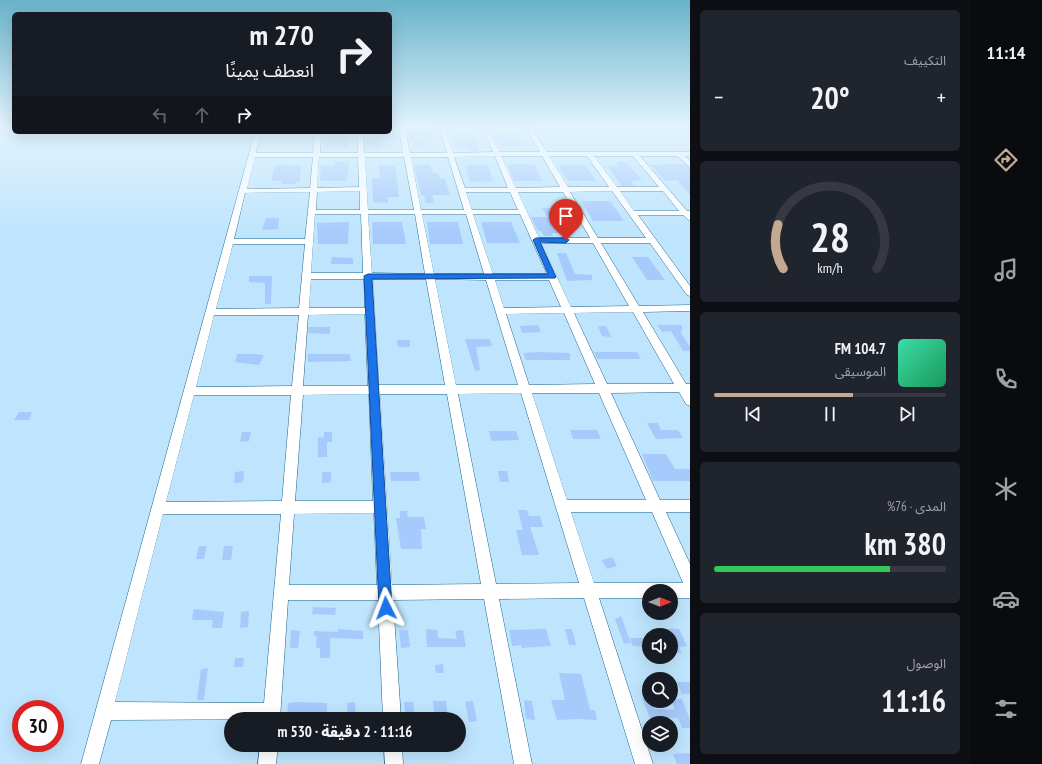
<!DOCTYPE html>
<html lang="ar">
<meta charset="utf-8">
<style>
:root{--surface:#171b24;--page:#20242c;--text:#f1f3f6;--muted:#9ea1a6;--line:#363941;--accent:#c4a992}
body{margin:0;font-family:"PT Sans Narrow","Noto Sans Arabic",sans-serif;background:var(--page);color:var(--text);direction:rtl;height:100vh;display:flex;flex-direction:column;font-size:15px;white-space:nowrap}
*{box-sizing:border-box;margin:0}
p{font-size:13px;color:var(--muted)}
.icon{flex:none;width:22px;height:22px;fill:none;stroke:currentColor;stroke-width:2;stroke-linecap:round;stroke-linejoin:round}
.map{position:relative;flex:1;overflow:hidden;direction:ltr}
.details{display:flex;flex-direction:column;gap:10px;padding:10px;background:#0d0f14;width:280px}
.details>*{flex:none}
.hud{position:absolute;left:12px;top:12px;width:380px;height:122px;border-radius:6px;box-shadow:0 4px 16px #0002;direction:rtl;background:#171b24;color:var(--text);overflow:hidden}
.needle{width:26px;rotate:90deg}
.controls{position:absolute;left:642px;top:584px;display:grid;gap:8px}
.controls a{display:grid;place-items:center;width:36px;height:36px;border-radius:50%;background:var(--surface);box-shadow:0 4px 16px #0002;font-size:20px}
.speed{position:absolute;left:12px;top:700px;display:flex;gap:8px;font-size:20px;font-weight:700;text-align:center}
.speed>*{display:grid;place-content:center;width:52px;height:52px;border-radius:50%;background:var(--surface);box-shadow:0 4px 16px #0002;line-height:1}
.speed .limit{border:6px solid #d22;background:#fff;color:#111}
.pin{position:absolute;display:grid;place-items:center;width:34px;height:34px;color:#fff;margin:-41px -17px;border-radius:50% 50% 50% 0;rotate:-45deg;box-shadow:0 0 4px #0007}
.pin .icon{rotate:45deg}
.me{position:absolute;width:44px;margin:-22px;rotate:357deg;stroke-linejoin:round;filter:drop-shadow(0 0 3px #0008)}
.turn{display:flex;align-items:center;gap:14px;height:84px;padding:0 12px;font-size:18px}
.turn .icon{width:52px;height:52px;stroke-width:2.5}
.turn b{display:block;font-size:28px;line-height:34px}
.lanes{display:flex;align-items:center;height:38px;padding:0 12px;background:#0003;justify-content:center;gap:20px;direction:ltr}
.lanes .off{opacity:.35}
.big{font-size:30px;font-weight:800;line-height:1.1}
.details .widget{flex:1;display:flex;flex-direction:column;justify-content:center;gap:6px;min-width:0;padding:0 14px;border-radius:6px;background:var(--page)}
.details .dial{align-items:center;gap:0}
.dial svg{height:104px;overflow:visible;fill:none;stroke:var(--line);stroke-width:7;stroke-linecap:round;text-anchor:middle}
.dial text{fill:var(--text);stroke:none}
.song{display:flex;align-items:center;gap:12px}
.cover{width:48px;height:48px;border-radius:6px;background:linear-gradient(135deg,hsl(160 70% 55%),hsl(150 70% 35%))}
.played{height:4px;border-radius:2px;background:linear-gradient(90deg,var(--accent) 60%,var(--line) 60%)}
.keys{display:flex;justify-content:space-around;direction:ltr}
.heat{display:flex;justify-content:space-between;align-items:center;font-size:22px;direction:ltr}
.charge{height:6px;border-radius:3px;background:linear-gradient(90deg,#34c759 76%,var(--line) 0)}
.trip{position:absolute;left:224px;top:712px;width:242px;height:40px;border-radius:20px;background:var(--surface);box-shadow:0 4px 16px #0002;font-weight:800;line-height:40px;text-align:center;direction:rtl}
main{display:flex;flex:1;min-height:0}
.tabs{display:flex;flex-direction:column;width:72px;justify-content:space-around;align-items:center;background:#090b0e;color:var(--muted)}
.tabs .icon{width:28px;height:28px}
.tabs .active{color:var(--accent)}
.tabs b{font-size:18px;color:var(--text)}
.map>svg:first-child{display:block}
</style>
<main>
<nav class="tabs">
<b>11:14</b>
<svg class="icon active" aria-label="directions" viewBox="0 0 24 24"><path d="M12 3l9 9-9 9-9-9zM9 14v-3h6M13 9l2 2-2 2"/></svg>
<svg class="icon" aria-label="music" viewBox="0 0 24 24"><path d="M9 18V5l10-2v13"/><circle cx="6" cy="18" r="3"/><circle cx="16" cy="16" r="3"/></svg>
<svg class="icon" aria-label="phone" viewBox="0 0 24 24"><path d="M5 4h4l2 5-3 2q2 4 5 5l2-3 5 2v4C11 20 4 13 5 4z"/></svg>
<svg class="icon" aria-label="climate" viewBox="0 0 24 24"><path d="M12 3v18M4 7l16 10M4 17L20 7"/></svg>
<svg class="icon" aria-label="car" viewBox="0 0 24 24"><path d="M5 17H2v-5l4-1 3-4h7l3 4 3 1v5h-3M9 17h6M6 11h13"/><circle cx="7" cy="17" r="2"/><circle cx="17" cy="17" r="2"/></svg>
<svg class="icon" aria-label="filters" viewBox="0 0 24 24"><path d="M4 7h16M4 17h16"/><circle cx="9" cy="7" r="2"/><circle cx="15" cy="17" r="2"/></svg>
</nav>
<section class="details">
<div class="widget"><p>التكييف</p>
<div class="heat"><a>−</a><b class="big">20°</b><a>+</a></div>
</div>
<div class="widget dial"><svg viewBox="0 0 100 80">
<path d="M14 69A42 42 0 1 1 86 69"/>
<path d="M14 69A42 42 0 0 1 10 35" stroke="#c4a992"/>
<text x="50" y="56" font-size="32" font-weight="700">28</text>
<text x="50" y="72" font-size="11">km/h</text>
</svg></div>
<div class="widget">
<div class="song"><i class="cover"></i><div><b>104.7 FM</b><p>الموسيقى</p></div></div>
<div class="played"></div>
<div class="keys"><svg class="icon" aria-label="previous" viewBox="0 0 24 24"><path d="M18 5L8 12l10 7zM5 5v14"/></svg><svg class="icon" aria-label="pause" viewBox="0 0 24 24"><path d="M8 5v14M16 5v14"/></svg><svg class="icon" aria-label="next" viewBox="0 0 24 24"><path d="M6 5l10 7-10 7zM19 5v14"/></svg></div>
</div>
<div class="widget"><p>المدى · 76%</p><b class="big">380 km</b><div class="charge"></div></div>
<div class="widget"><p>الوصول</p><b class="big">11:16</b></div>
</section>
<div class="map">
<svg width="690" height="764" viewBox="0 0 690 764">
<rect width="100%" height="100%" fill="#bee5fd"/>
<g fill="#a6cafc">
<path d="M 658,128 L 676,128 L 685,131 L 675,135 Z"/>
<path d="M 408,129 L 432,129 L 434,142 L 424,141 L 426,147 L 415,147 L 413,142 L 410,142 Z"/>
<path d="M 517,133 L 524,146 L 499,146 L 493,134 Z"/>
<path d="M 323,134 L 348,134 L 348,147 L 324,147 Z"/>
<path d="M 451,134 L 475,134 L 479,151 L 469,151 L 468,147 L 455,147 Z"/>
<path d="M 366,139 L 381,139 L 382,147 L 366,147 Z"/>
<path d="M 334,161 L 349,161 L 347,181 L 320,181 L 321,165 L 335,166 Z"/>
<path d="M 616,162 L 627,163 L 642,180 L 631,181 L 634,186 L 622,186 L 608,166 L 619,166 Z"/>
<path d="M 520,164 L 535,165 L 542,181 L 514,181 L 508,165 Z"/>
<path d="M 685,164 L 690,168 L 690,195 L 677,180 L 665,181 L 651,165 Z"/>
<path d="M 275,165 L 301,166 L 300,182 L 296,182 L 296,184 L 281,184 L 281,181 L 271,181 Z"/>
<path d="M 378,165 L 395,166 L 399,197 L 388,197 L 388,203 L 373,202 L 372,178 L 381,178 Z"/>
<path d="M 414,165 L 430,165 L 433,173 L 437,173 L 440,178 L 445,178 L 450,195 L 432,195 L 434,203 L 426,203 L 424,195 L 421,195 Z"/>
<path d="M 465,165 L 488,165 L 493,181 L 470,182 Z"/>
<path d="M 558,165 L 585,165 L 596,181 L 568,181 Z"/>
<path d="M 581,201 L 610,201 L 624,221 L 593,221 Z"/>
<path d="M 542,208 L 556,208 L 562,221 L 552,220 L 559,233 L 552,233 L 553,236 L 544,236 L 541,231 L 538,231 L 531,217 L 547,217 Z"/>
<path d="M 266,218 L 279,218 L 278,229 L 262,230 Z"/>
<path d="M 349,222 L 348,244 L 318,244 L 317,223 Z"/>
<path d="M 372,222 L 402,222 L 406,244 L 373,244 Z"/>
<path d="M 427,222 L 458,222 L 463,244 L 430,244 Z"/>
<path d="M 481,222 L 511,222 L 520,243 L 487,243 Z"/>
<path d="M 557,253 L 566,253 L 575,274 L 592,275 L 592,280 L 567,281 Z"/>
<path d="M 332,257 L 353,258 L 353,264 L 331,264 Z"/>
<path d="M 632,257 L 648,257 L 665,280 L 647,280 Z"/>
<path d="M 249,276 L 272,276 L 271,304 L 265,304 L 265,283 L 249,282 Z"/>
<path d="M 538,325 L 541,332 L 522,333 L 520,326 Z"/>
<path d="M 657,325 L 682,325 L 682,331 L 680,331 L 690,347 L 690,351 L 683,351 L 671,331 L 662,332 Z"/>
<path d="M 598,326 L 606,326 L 611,337 L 602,336 Z"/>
<path d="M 309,327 L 330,327 L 330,334 L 308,333 Z"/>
<path d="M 465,339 L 490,339 L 492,346 L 476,347 L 480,370 L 475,371 Z"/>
<path d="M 397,340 L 410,340 L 410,347 L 398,347 Z"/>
<path d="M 539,352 L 570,353 L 570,360 L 526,360 L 523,353 Z"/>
<path d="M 594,352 L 637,352 L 641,359 L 597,359 Z"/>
<path d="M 237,354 L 255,354 L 264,355 L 259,365 L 235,362 Z"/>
<path d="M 308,354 L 350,354 L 351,361 L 308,362 Z"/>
<path d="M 19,412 L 32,412 L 29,420 L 14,420 Z"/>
<path d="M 647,423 L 658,423 L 661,430 L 678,430 L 683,438 L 656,439 Z"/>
<path d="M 570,430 L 597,430 L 601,439 L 573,439 Z"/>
<path d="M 489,431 L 516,431 L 519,440 L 491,441 Z"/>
<path d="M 242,432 L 251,432 L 249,441 L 240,442 Z"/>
<path d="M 324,432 L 332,432 L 332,442 L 327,442 L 327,457 L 318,457 L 318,437 L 324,438 Z"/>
<path d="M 642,454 L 666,454 L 675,469 L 690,469 L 690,481 L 653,481 Z"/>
<path d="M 244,471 L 243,482 L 234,483 L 235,472 Z"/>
<path d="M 498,471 L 507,471 L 509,482 L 500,482 Z"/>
<path d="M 322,472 L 331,472 L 331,482 L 322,483 Z"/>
<path d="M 390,472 L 419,472 L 420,481 L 391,481 Z"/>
<path d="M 518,510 L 527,510 L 529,516 L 540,516 L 543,527 L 530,527 L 539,555 L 522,555 L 516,530 L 523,530 Z"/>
<path d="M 400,511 L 407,511 L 408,517 L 424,517 L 426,529 L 421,529 L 422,549 L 401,549 L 396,518 L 400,518 Z"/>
<path d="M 199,546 L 207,546 L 204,559 L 196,559 Z"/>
<path d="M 224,546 L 233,546 L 231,560 L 222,560 Z"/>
<path d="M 612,557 L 617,566 L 607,569 L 602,560 Z"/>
<path d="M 313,607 L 336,608 L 335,615 L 312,614 Z"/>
<path d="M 194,609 L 224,612 L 222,628 L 212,628 L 213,620 L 192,620 Z"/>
<path d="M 249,611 L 248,627 L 240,628 L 241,612 Z"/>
<path d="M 621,616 L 631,643 L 624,644 L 615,619 Z"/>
<path d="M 672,627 L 673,629 L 679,629 L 687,646 L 679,647 L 682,653 L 673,653 L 671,635 L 651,635 L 651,629 L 671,629 Z"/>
<path d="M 338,629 L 363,631 L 363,639 L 330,638 L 330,658 L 320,658 L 320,648 L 316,648 L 317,637 L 314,636 L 314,631 L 338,632 Z"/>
<path d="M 426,629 L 437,630 L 438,638 L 457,639 L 455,631 L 463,630 L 466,647 L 427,647 Z"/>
<path d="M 546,629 L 551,646 L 522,648 L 521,645 L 512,646 L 509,630 Z"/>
<path d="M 565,629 L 572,629 L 576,645 L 569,645 Z"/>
<path d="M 291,630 L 300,631 L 298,648 L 290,648 Z"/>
<path d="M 399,630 L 408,630 L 410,647 L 401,648 Z"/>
<path d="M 630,638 L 646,638 L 649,647 L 633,646 Z"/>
<path d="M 235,658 L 244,658 L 243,667 L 234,667 Z"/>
<path d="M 443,664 L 444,673 L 436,673 L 435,665 Z"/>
<path d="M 208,668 L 204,700 L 197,700 L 201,669 Z"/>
<path d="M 559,673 L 581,674 L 590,710 L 595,710 L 597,720 L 580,719 L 557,720 L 551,700 L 565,700 Z"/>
<path d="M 677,682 L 690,682 L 690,694 L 682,694 Z"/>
<path d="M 648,696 L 654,709 L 675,710 L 671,699 L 682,699 L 690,720 L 690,728 L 682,728 L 678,718 L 650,718 L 642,698 Z"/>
<path d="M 524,700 L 532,701 L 535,720 L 526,719 Z"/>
<path d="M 433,701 L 446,701 L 448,719 L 435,719 Z"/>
<path d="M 473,701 L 477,721 L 469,722 L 465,702 Z"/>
<path d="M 297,702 L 327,703 L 327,719 L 315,719 L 315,713 L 295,713 L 295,719 L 287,719 L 288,703 Z"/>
<path d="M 355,702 L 356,719 L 348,719 L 347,703 Z"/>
<path d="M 404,702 L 413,702 L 415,719 L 406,719 Z"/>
<path d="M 690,753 L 690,764 L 677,764 L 673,754 Z"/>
</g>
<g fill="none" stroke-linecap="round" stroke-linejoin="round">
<defs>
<g id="minor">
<path d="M 399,128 L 405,128 L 410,153 L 447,153 L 439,128 L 532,128 L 547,152 L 690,152 L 690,156 L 685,156 L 690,161 L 690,167 L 677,156 L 640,156 L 687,211 L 690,211 L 690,221 L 683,215 L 638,215 L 690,286 L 690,296 L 687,295 L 650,243 L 601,243 L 639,306 L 690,305 L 690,311 L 643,312 L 686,384 L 690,384 L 690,406 L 686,404 L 679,392 L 611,393 L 660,500 L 690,500 L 690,512 L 666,512 L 690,564 L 690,598 L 671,598 L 671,591 L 649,591 L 649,598 L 599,598 L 653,764 L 635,764 L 584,598 L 499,599 L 532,764 L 514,764 L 484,599 L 393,600 L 401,719 L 383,719 L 378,600 L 288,600 L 280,719 L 111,720 L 99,764 L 81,764 L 255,132 L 261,132 L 256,153 L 313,153 L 315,132 L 321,132 L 320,153 L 358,153 L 357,132 L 363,132 L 364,153 L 403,153 ZM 446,130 L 483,130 L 493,152 L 453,153 ZM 489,130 L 527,130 L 540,152 L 499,152 ZM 495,156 L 508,188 L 465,188 L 454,157 ZM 501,156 L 542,156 L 560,187 L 516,188 ZM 549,156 L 587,156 L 609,187 L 568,187 ZM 594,156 L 633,156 L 659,187 L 617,187 ZM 255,157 L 313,157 L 310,188 L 247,189 ZM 319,157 L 358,157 L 359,187 L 317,188 ZM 365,157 L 404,157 L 414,210 L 368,210 ZM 411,157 L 448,157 L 464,210 L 421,210 ZM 360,191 L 360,210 L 316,210 L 317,192 ZM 612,191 L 646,238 L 598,238 L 570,192 ZM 620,191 L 663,191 L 679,211 L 634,211 ZM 310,192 L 305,239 L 234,239 L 245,193 ZM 466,192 L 510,192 L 518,210 L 472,210 ZM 518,192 L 563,192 L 590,238 L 539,238 ZM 315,214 L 361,214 L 363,273 L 311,273 ZM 368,214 L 415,214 L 425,274 L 372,273 ZM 422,214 L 466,214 L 484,274 L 434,274 ZM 473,214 L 520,214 L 547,274 L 493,274 ZM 541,243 L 593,243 L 629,306 L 571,307 ZM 233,244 L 305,244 L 299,308 L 216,309 ZM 311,279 L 364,279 L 365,308 L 309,308 ZM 373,279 L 426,279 L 445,385 L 379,385 ZM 435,279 L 486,280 L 518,385 L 456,385 ZM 495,280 L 549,280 L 561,307 L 504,308 ZM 633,312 L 674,384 L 607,384 L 574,313 ZM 564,313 L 595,384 L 529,385 L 506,314 ZM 365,314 L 368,386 L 303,386 L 308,315 ZM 214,315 L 299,315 L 292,386 L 196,387 ZM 521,393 L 579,583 L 496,584 L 458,394 ZM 532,393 L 599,393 L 646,500 L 567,500 ZM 369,394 L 373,501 L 295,501 L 303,395 ZM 380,394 L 447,394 L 481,584 L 392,585 ZM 194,395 L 291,395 L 282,501 L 166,502 ZM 571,512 L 652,512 L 683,583 L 594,583 ZM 374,513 L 377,585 L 289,585 L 294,514 ZM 163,514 L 281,514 L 264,703 L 115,702 Z"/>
<path d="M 260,745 L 278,745 L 276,764 L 258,764 Z"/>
<path d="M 384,745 L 402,745 L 403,764 L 385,764 Z"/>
</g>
</defs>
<use href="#minor" stroke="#1f6488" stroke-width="1"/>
<use href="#minor" fill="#fff" fill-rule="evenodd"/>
</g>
<linearGradient id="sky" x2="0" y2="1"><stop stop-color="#69b3c9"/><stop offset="0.54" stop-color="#e2f3fe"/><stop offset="1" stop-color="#e2f3fe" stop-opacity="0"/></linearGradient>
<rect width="690" height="235" fill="url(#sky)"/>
<path fill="#1a73e8" stroke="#114b97" d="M 536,238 L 566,238 L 569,240 L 566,243 L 540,242 L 556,277 L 555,278 L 372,279 L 392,608 L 390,613 L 386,615 L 381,613 L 379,608 L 364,276 L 368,274 L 548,274 L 533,240 Z"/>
</svg>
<div class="controls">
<a><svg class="needle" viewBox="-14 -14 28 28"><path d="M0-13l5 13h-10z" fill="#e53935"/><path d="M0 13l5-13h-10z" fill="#9ea1a6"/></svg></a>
<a><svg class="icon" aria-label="sound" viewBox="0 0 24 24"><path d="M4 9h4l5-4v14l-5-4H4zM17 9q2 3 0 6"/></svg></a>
<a><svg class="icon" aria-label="search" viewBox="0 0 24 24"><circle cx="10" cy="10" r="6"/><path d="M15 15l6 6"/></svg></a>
<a><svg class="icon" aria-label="layers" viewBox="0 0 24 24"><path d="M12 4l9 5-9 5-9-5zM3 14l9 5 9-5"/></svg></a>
</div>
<div class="speed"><div class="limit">30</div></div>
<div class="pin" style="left:566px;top:240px;background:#d93025"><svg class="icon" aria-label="arrive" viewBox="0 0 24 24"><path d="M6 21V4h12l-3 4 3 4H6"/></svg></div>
<svg class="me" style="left:386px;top:608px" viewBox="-20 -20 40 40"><path d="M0-17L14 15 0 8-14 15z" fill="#1a73e8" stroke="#fff" stroke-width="4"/></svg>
<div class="trip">11:16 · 2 دقيقة · 530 m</div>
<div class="hud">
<div class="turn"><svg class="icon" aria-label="right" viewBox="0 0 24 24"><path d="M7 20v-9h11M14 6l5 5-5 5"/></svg><div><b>270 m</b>انعطف يمينًا</div></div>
<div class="lanes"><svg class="icon off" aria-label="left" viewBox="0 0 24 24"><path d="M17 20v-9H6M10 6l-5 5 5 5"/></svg><svg class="icon off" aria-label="ahead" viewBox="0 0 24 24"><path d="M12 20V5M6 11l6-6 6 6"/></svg><svg class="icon" aria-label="right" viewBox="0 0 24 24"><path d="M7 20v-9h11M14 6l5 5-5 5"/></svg></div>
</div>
</div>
</main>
